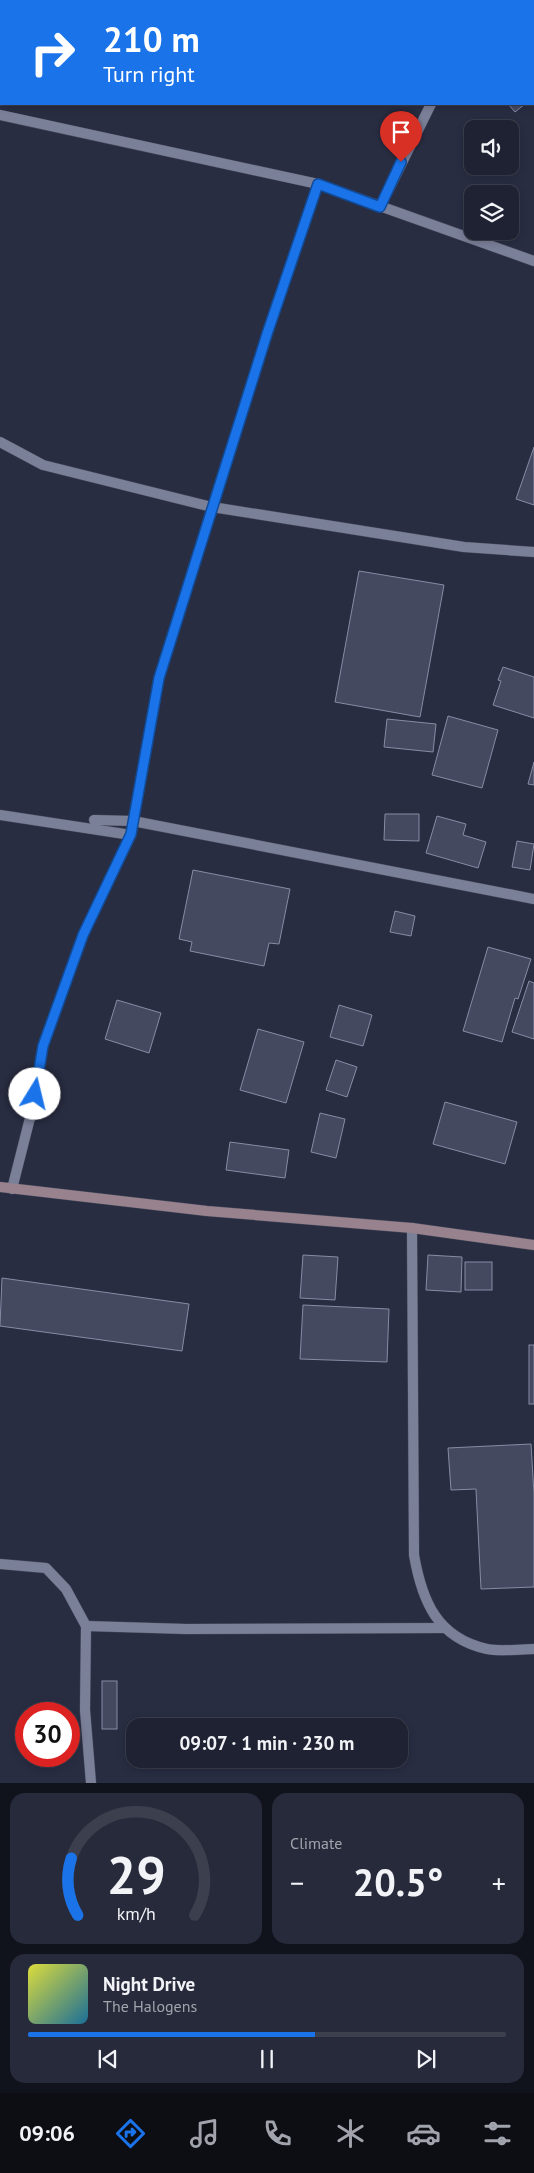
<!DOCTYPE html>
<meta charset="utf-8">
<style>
:root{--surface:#1f2232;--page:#272a3a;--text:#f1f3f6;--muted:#a1a4ac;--line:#3c3f4d;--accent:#1a73e8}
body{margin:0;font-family:"PT Sans",sans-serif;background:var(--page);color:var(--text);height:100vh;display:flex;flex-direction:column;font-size:19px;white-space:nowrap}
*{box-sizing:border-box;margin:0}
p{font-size:16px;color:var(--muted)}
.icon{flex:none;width:28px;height:28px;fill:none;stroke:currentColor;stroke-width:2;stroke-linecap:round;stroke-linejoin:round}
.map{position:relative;height:1783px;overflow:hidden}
.panel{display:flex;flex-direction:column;gap:10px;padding:10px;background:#11131c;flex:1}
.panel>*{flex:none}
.hud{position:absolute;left:0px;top:0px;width:535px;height:105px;box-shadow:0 2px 8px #0003,0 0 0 1px var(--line);background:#1a73e8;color:#fff;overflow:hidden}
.tools{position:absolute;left:464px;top:120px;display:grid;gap:10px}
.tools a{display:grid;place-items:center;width:55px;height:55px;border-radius:10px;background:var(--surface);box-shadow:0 2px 8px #0003,0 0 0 1px var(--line);font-size:25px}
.speed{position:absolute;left:15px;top:1702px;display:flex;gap:10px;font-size:25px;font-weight:700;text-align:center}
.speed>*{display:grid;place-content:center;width:65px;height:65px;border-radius:50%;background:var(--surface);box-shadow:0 2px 8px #0003,0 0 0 1px var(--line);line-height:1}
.speed .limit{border:8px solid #d22;background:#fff;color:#111}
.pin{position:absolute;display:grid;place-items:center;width:42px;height:42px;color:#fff;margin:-51px -21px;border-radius:50% 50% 50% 0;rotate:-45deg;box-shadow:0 0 5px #0007}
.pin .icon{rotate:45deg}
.me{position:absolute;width:55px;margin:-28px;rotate:9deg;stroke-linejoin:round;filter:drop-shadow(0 0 4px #0008)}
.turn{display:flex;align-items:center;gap:18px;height:105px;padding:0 20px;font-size:22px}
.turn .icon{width:65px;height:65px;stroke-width:2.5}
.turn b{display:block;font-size:35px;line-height:42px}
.big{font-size:38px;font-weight:700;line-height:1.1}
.panel .tile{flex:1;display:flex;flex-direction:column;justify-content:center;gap:8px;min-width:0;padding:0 18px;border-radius:15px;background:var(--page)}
.panel .dial{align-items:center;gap:0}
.dial svg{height:130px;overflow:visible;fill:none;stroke:var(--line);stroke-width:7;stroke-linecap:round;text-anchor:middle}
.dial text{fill:var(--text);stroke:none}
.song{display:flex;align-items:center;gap:15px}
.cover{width:60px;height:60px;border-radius:8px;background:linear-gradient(135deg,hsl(60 70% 55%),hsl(200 70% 35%))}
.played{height:5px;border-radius:2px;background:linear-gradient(90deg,var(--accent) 60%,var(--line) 60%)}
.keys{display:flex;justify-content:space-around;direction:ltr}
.heat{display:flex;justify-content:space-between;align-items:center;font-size:28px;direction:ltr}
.panel .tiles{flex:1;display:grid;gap:10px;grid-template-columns:1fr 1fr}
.tile:last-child{grid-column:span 2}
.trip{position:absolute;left:126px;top:1718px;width:282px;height:50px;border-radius:15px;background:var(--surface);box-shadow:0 2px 8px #0003,0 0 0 1px var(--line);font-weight:700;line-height:50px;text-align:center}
.tab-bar{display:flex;height:80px;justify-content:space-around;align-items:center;background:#0c0e14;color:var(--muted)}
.tab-bar .icon{width:35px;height:35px}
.tab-bar .on{color:var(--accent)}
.tab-bar b{font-size:22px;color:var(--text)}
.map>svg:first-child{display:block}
</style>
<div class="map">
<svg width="534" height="1783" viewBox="0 0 534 1783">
<rect width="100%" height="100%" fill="#292d42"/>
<g fill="#454960" stroke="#868ca5">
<path d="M 508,104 L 525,104 L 515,112 Z"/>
<path d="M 534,447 L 534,505 L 516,499 Z"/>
<path d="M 359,571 L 444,585 L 420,717 L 335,702 Z"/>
<path d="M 503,667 L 534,677 L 534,718 L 493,705 L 501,681 L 498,680 Z"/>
<path d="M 448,716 L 498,730 L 482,788 L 432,775 Z"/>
<path d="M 387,719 L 436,724 L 433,752 L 384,747 Z"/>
<path d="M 534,762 L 534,785 L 528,784 Z"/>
<path d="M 385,814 L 419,814 L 419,841 L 384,840 Z"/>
<path d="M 437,816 L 466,824 L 463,835 L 486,842 L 478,868 L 426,853 Z"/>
<path d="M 517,841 L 534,844 L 530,870 L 512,867 Z"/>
<path d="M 193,870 L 290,889 L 279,944 L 269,943 L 264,966 L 190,951 L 192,942 L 179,939 Z"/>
<path d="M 395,911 L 415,916 L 411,936 L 390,932 Z"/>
<path d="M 488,947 L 531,959 L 518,999 L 515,998 L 502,1042 L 463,1031 Z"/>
<path d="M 529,981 L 534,983 L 534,1039 L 512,1032 Z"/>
<path d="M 117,1000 L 161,1013 L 149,1053 L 105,1039 Z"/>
<path d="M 339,1005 L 372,1015 L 363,1046 L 330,1037 Z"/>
<path d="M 258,1029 L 304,1042 L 286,1103 L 240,1090 Z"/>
<path d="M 336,1060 L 357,1067 L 347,1097 L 326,1090 Z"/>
<path d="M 445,1102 L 517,1122 L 505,1164 L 433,1144 Z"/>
<path d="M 320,1113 L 345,1119 L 336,1158 L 311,1152 Z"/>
<path d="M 230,1142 L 289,1150 L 285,1178 L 226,1170 Z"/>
<path d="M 303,1255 L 338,1257 L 335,1300 L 300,1298 Z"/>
<path d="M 428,1255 L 462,1257 L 461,1292 L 426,1290 Z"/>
<rect x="465" y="1262" width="27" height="28"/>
<path d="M 2,1278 L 189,1304 L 182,1351 L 0,1326 Z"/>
<path d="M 303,1305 L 389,1309 L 387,1362 L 300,1359 Z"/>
<rect x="529" y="1345" width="5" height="59"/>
<path d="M 531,1444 L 534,1494 L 534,1587 L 481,1589 L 476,1489 L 451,1490 L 448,1448 Z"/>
<rect x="102" y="1681" width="15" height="48"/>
</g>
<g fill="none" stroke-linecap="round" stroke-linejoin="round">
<defs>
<g id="street">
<path d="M 488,1 L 489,0"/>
<path d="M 0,115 L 318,184 L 534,261"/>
<path d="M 380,207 L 431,104"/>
<path d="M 0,442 L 43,465 L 212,507 L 464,547 L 534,552"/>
<path d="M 0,815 L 131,835"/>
<path d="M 94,820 L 133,821 L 534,899"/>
<path d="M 12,1189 L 32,1110 L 43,1046 L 83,935 L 131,835 L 159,678 L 267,334 L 318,184"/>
<path d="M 412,1228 L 414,1555 C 422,1601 437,1638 487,1649 C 502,1652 519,1649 534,1649"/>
<path d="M 0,1564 L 46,1568 L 66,1589 L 86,1626 L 85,1710 L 91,1783"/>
<path d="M 86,1626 L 186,1629 L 444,1628"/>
</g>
<path id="secondary" d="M 0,1187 L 207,1211 L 412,1228 L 534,1245"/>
</defs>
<use href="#street" stroke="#46495b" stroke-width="11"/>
<use href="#secondary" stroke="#46495b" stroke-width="11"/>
<use href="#street" stroke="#7b8099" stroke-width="10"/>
<use href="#secondary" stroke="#98828d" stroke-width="10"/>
</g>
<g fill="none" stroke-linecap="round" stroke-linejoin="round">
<defs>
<path id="route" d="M 35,1094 L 43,1046 L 83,935 L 131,834 L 159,678 L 267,334 L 318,184 L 380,207 L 401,162"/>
</defs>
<use href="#route" stroke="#114b97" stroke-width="12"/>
<use href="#route" stroke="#1a73e8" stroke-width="9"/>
</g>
</svg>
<div class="tools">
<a><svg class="icon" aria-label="sound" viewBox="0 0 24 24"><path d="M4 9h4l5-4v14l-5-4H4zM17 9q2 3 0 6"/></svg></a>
<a><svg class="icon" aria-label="layers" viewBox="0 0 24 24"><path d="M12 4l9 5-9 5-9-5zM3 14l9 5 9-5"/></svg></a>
</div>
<div class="speed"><div class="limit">30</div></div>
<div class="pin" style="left:401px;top:162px;background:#d93025"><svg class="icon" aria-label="arrive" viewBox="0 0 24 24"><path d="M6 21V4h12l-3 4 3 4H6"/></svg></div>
<svg class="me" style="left:35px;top:1094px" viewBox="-20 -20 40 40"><circle r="19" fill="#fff"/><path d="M0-13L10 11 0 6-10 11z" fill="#1a73e8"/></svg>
<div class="trip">09:07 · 1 min · 230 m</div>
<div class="hud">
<div class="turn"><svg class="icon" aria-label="right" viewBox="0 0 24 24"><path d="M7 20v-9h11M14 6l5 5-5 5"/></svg><div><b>210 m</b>Turn right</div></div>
</div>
</div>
<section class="panel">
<div class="tiles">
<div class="tile dial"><svg viewBox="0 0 100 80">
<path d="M14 69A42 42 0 1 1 86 69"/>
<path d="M14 69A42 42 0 0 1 10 34" stroke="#1a73e8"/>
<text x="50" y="56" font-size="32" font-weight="700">29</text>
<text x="50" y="72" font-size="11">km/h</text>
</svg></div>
<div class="tile"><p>Climate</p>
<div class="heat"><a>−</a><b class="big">20.5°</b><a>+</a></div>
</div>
<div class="tile">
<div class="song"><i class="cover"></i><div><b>Night Drive</b><p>The Halogens</p></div></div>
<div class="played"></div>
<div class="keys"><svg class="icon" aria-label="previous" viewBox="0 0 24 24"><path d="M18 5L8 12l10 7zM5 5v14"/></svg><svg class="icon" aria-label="pause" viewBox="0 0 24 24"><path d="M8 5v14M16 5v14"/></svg><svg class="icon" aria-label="next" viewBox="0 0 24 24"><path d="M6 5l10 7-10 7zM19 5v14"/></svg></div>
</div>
</div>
</section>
<nav class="tab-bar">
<b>09:06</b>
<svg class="icon on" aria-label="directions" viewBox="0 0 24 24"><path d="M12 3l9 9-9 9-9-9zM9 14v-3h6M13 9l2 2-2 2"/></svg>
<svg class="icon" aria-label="music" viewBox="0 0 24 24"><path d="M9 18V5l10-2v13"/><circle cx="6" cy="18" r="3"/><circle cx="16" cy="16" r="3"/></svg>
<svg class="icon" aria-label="phone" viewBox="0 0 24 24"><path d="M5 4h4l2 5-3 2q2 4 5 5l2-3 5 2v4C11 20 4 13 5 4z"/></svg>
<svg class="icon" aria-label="climate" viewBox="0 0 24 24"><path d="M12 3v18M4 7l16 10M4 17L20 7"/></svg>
<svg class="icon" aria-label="car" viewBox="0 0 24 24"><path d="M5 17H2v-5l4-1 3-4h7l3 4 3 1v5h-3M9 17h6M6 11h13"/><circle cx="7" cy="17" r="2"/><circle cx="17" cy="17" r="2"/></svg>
<svg class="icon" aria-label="filters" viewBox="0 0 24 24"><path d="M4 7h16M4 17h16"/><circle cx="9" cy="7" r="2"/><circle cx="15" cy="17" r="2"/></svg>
</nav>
